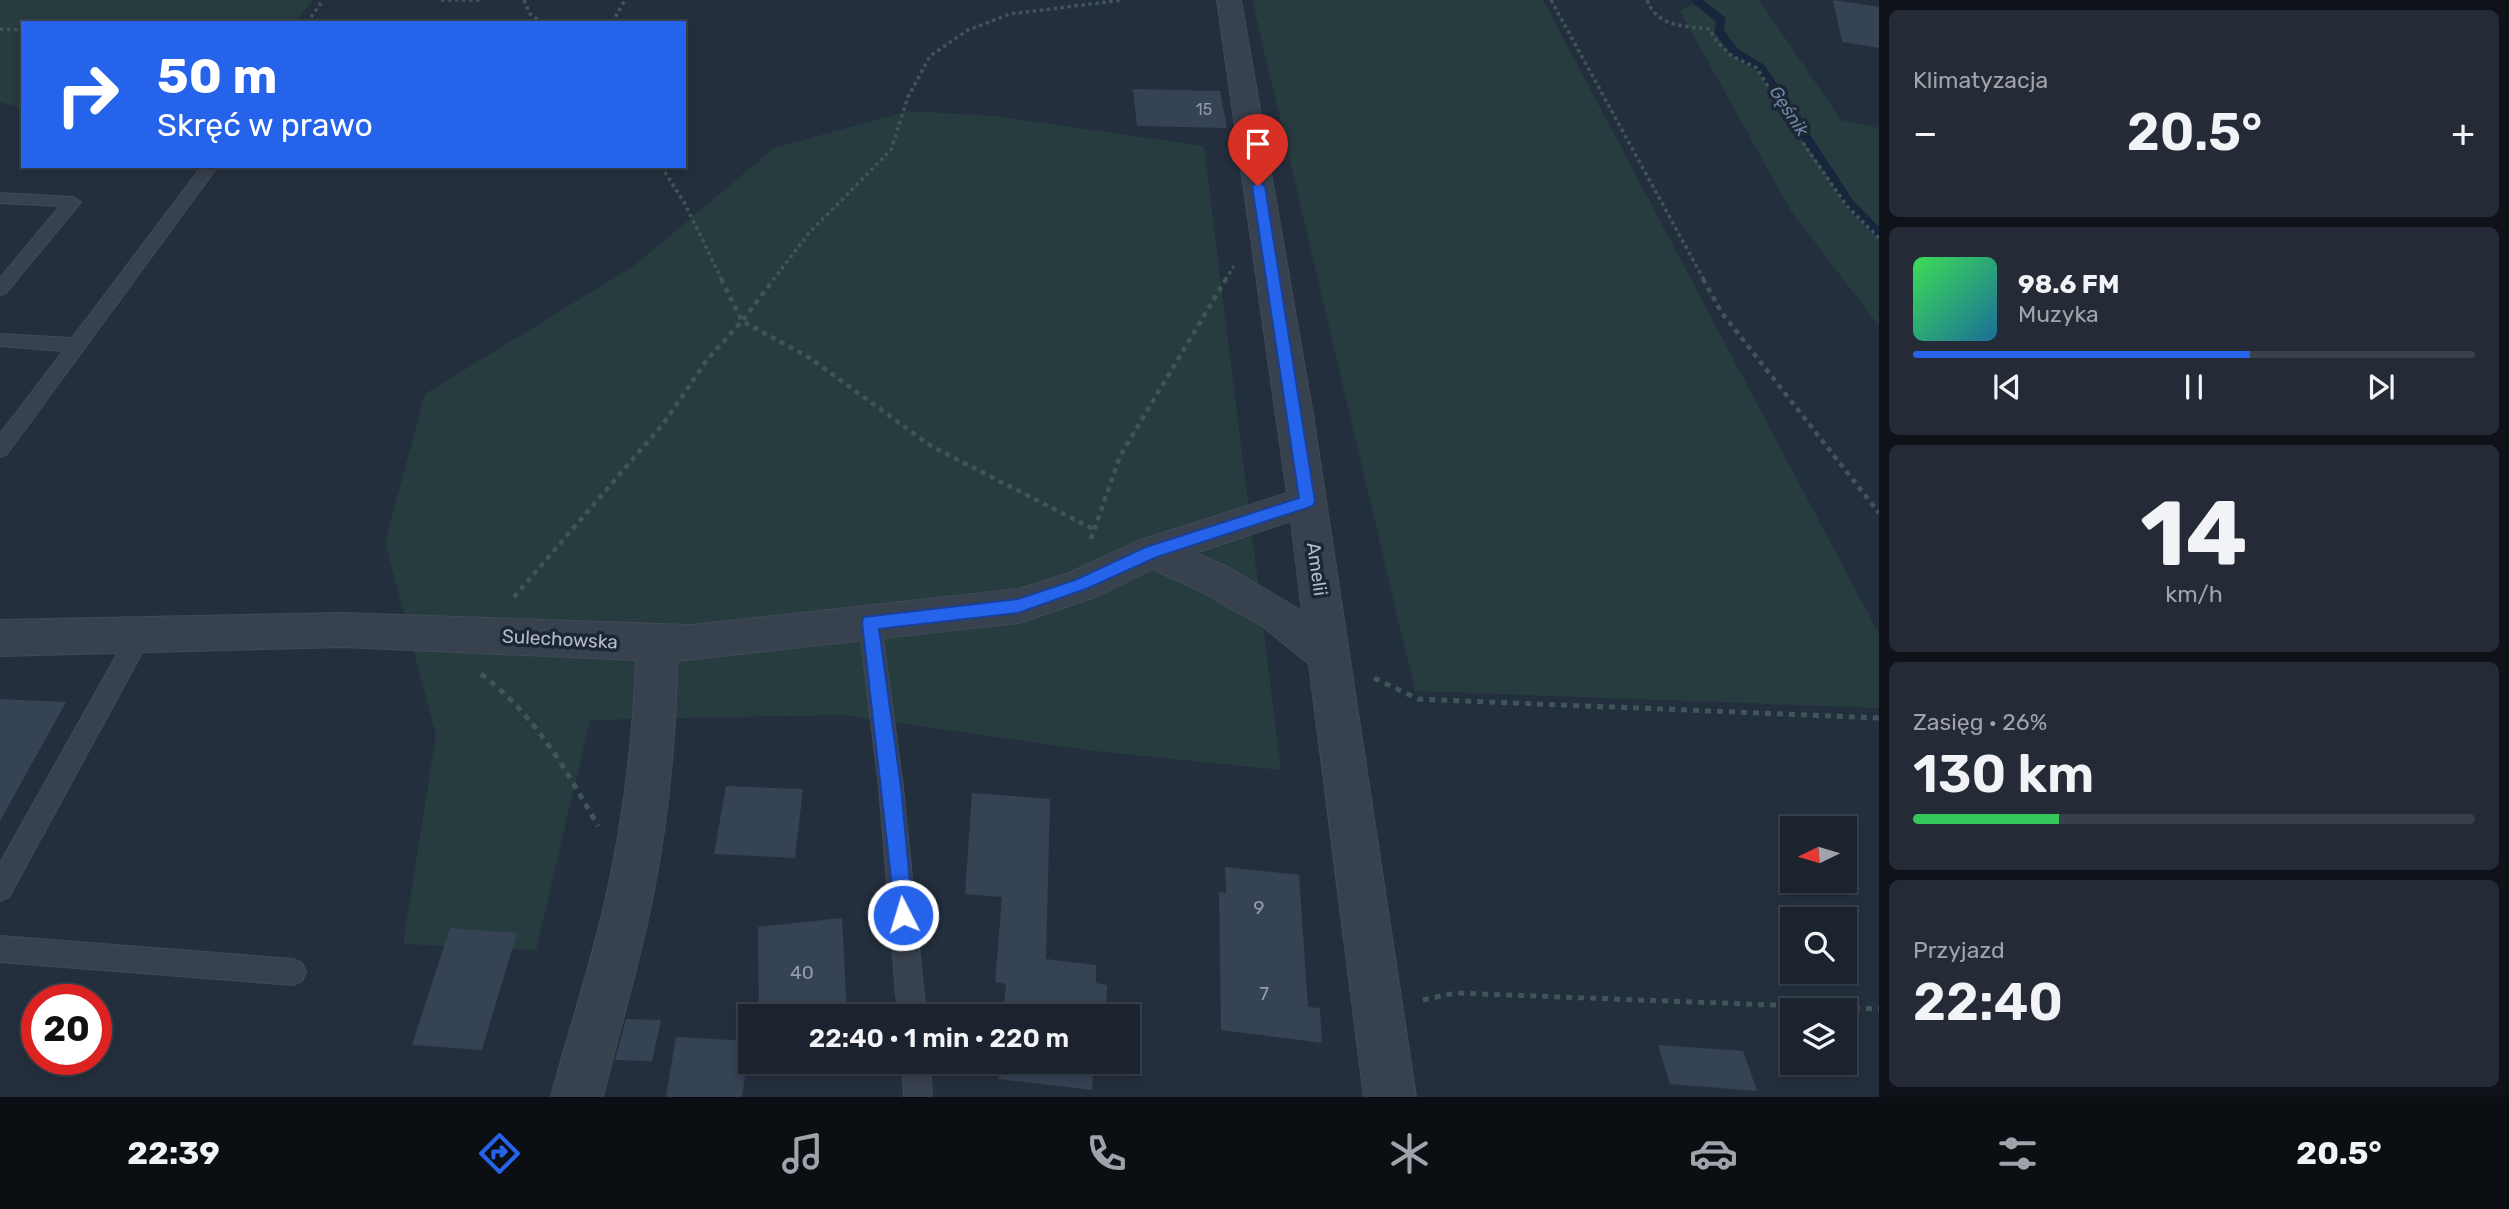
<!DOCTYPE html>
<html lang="pl">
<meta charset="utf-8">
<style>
:root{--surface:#1b232e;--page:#242b36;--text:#f1f3f6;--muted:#a0a4aa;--line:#39404a;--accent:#2563eb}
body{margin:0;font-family:Rubik,sans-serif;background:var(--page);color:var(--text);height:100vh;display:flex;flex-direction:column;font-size:26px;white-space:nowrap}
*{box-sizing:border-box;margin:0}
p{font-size:23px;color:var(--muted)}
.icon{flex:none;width:38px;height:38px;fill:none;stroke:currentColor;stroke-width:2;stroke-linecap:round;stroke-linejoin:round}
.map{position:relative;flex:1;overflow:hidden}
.details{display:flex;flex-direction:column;gap:10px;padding:10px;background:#0f1319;width:630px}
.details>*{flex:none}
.hud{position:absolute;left:21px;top:21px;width:665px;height:147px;border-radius:0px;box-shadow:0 4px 10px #0003,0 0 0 2px var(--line);background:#2563eb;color:#fff;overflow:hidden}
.needle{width:46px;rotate:265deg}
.buttons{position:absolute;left:1780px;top:816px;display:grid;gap:14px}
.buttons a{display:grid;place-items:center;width:77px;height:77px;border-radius:0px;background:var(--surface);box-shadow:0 4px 10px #0003,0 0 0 2px var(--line);font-size:35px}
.speed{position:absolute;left:21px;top:984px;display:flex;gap:14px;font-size:35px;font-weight:700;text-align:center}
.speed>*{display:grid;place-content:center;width:91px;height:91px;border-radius:50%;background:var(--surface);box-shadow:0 4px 10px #0003,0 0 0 2px var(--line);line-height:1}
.speed .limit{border:10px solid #d22;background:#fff;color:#111}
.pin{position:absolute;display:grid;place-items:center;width:60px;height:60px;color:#fff;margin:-72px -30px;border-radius:50% 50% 50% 0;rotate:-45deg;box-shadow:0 0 7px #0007}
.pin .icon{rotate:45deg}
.me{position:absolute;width:77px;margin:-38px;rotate:355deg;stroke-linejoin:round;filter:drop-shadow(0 0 5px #0008)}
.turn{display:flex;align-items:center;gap:24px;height:147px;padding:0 21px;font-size:32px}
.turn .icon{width:91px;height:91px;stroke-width:2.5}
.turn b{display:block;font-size:49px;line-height:60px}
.big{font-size:52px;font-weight:600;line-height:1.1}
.details .card{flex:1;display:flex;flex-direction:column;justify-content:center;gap:10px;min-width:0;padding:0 24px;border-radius:10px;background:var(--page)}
.details .dial{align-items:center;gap:0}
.dial b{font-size:91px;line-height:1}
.song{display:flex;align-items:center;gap:21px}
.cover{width:84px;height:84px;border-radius:10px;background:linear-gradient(135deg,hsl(130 70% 55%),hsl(200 70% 35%))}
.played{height:7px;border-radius:4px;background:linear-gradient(90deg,var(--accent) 60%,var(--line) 60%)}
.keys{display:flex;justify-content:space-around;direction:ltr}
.heat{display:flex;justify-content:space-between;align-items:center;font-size:38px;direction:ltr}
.charge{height:10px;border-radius:5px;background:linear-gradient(90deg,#34c759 26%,var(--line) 0)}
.trip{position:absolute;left:738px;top:1004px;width:402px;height:70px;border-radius:0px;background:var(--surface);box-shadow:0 4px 10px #0003,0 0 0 2px var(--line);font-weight:600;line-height:70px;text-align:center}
.tabs{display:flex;height:112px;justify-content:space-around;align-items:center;background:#0b0e12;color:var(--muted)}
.tabs .icon{width:49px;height:49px}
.tabs .active{color:var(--accent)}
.tabs b{font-size:32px;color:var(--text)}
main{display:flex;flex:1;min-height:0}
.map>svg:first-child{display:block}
</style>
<main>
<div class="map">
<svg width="1879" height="1097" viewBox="0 0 1879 1097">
<rect width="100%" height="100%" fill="#242f3e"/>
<g fill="#263c3f">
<path d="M 0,0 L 313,0 L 294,23 L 23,23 L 23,109 L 0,102 Z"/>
<path d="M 1252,0 L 1543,0 L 1879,634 L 1879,708 L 1415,691 Z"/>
<path d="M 1700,0 L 1759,0 L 1841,120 L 1879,128 L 1879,326 L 1791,211 L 1680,11 Z"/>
<path d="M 909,111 L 995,116 L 1204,146 L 1281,770 L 1095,751 L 841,715 L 590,720 L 536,950 L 403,944 L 436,735 L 385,542 L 425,394 L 635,265 L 774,148 Z"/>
</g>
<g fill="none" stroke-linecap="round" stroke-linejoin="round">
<path stroke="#17263c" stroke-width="9" d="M 1696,0 L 1721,20 L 1719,31 L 1734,52 L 1761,68 L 1850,204 L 1879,233"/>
</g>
<g fill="#364354">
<path d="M 1833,0 L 1879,7 L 1879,48 L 1842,42 Z"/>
<path d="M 1133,89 L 1220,91 L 1227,128 L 1137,126 Z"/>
<path d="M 0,699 L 66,702 L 0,821 Z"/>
<path d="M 726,786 L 803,789 L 795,858 L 714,854 Z"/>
<path d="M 972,793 L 1050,799 L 1046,959 L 1096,965 L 1096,983 L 1107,985 L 1106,1017 L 1003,1017 L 1006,984 L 995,982 L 1002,897 L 965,894 Z"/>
<path d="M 1225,867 L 1299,875 L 1308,1007 L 1320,1008 L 1322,1043 L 1221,1030 L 1219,892 L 1226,893 Z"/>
<path d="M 842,918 L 847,1017 L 759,1017 L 758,927 Z"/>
<path d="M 450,928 L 517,933 L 482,1050 L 412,1045 Z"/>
<path d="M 626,1019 L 661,1020 L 652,1061 L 615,1060 Z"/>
<path d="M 676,1037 L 750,1041 L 742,1097 L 666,1097 Z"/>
<path d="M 1658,1045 L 1743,1051 L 1757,1091 L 1670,1084 Z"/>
<path d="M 1000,1062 L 1105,1062 L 1105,1072 L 1093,1070 L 1092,1090 L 998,1079 Z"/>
</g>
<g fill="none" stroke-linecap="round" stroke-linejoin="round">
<defs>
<g id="lane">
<path d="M 202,166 L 218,166 L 7,454 L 0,457 L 0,434 L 63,351 L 0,346 L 0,334 L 72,338 Z"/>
<path d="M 0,193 L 73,197 L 81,202 L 6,293 L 0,295 L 0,278 L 60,206 L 0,203 Z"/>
<path d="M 870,614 L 878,616 L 881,623 L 903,787 L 926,1017 L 898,1017 L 879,787 L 859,623 L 862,616 Z"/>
<path d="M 141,623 L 149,626 L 152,633 L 149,640 L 9,897 L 0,901 L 0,863 L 133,626 Z"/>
<path d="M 0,936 L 293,959 L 302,963 L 306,972 L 302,981 L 293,985 L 0,962 Z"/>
<path d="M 902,1062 L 930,1062 L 932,1097 L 904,1097 Z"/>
</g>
<path id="street" d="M 1217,0 L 1241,0 L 1313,415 L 1416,1097 L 1364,1097 L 1309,664 L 1262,626 L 1198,590 L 1152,569 L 1095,597 L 1019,623 L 677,661 C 676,741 668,821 652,900 C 639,966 619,1031 603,1097 L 551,1097 C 568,1032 590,968 605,902 C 623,823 633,741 636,660 L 343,647 L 0,656 L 0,620 L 343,613 L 691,625 L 1019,589 L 1069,573 L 1138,541 L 1287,493 ZM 1291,521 L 1302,611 L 1226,566 L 1195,553 Z"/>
</defs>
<use href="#lane" stroke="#414a57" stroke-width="2"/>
<use href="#street" stroke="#414a57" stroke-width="2"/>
<g stroke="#3f5557" stroke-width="3.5" stroke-dasharray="3.5 3.5" stroke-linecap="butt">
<path d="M 441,0 L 480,0"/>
<path d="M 524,0 L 530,14 L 543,23"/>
<path d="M 1551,0 L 1704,280"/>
<path d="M 1647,0 C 1657,27 1684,26 1709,29 L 1718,43 L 1732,56 L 1757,68 L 1796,133 L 1847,206 L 1879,238"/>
<path d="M 307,23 L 323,0"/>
<path d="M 612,23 L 625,0"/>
<path d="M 0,29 L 23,30"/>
<path d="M 661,166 L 685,204 L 722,280"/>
<path d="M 773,280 L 809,233 L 891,150 L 908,97 L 930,56 L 968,30 L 1010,14 L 1123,0"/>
<path d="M 1225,280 L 1234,266"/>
</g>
<g stroke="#3f5557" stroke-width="4.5" stroke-dasharray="5 5" stroke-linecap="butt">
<path d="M 721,279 L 742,321 L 810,358 L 931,446 L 1093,529"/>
<path d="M 1703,279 L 1722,313 L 1879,513"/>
<path d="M 1091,539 L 1120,456 L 1226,279"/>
<path d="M 514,597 L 663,424 L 707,360 L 742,321 L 774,279"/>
</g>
<g stroke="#3f5557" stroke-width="5" stroke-dasharray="6 6" stroke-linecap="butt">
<path d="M 481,674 C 535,715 565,768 598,826"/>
<path d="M 1374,678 L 1418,699 L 1879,718"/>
<path d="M 1423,1000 L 1455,993 L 1879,1009"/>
</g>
<use href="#lane" fill="#38414e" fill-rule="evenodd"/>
<use href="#street" fill="#38414e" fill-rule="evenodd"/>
</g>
<path fill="#2563eb" stroke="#184099" stroke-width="2" d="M 1258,182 L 1265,186 L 1315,501 L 1313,506 L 1157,557 L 1086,589 L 1018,613 L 879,629 L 901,787 L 913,915 L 910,922 L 903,925 L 896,922 L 862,622 L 864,617 L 1018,599 L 1075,580 L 1146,547 L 1299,498 L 1252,186 Z"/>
<g text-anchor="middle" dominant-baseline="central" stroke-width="7" stroke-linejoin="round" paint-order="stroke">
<g font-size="16" fill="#929caa">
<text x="1204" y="109">15</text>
</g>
<g font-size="18" font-style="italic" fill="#6d86a8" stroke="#1d2633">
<text transform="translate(1789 111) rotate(57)">Gęśnik</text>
</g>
<g font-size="19" fill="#b4bcc9" stroke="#1d2633">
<text transform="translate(1317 569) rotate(82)">Amelii</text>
<text transform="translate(560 639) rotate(3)">Sulechowska</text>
</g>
<g font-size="19" fill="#929caa">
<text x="1259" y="907">9</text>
<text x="802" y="972">40</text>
<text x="1264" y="993">7</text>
</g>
</g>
</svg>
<div class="buttons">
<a><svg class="needle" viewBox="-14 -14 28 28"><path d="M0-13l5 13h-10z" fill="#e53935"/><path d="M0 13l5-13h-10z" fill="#a0a4aa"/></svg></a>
<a><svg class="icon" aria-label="search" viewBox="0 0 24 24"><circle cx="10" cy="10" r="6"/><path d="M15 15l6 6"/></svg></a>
<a><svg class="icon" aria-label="layers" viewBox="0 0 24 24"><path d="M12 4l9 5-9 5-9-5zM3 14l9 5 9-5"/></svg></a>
</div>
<div class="speed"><div class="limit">20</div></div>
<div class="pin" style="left:1258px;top:186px;background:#d93025"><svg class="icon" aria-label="arrive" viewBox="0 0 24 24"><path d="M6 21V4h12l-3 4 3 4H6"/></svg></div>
<svg class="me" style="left:903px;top:915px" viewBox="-20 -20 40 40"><circle r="17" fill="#2563eb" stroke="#fff" stroke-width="3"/><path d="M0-11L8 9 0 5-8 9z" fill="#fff"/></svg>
<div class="trip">22:40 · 1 min · 220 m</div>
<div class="hud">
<div class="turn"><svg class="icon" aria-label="right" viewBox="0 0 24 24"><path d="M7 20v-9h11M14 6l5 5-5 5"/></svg><div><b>50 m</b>Skręć w prawo</div></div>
</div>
</div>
<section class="details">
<div class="card"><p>Klimatyzacja</p>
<div class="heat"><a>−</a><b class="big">20.5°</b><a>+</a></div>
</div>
<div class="card">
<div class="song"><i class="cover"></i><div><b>98.6 FM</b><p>Muzyka</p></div></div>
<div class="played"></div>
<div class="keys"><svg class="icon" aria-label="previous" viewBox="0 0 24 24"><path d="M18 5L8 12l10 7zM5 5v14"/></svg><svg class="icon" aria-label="pause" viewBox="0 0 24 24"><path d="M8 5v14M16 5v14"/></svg><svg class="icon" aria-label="next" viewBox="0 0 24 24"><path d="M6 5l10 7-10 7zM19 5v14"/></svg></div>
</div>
<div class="card dial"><b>14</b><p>km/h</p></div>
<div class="card"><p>Zasięg · 26%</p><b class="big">130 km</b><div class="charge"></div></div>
<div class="card"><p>Przyjazd</p><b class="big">22:40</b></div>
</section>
</main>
<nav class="tabs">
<b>22:39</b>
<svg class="icon active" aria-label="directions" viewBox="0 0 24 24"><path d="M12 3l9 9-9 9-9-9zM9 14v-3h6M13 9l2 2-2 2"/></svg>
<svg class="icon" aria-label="music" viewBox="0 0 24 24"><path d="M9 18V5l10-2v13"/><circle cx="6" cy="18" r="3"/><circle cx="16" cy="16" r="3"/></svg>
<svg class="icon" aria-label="phone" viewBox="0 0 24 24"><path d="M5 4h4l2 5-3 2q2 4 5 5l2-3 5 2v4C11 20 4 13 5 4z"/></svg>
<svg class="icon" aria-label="climate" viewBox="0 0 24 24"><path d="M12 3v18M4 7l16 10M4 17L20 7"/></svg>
<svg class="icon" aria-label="car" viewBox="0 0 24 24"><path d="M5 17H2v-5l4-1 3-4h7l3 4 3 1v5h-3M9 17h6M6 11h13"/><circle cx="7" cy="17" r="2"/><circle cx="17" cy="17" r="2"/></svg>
<svg class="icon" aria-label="filters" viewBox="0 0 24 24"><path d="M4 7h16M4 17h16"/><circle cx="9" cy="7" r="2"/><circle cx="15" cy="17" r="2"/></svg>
<b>20.5°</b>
</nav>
